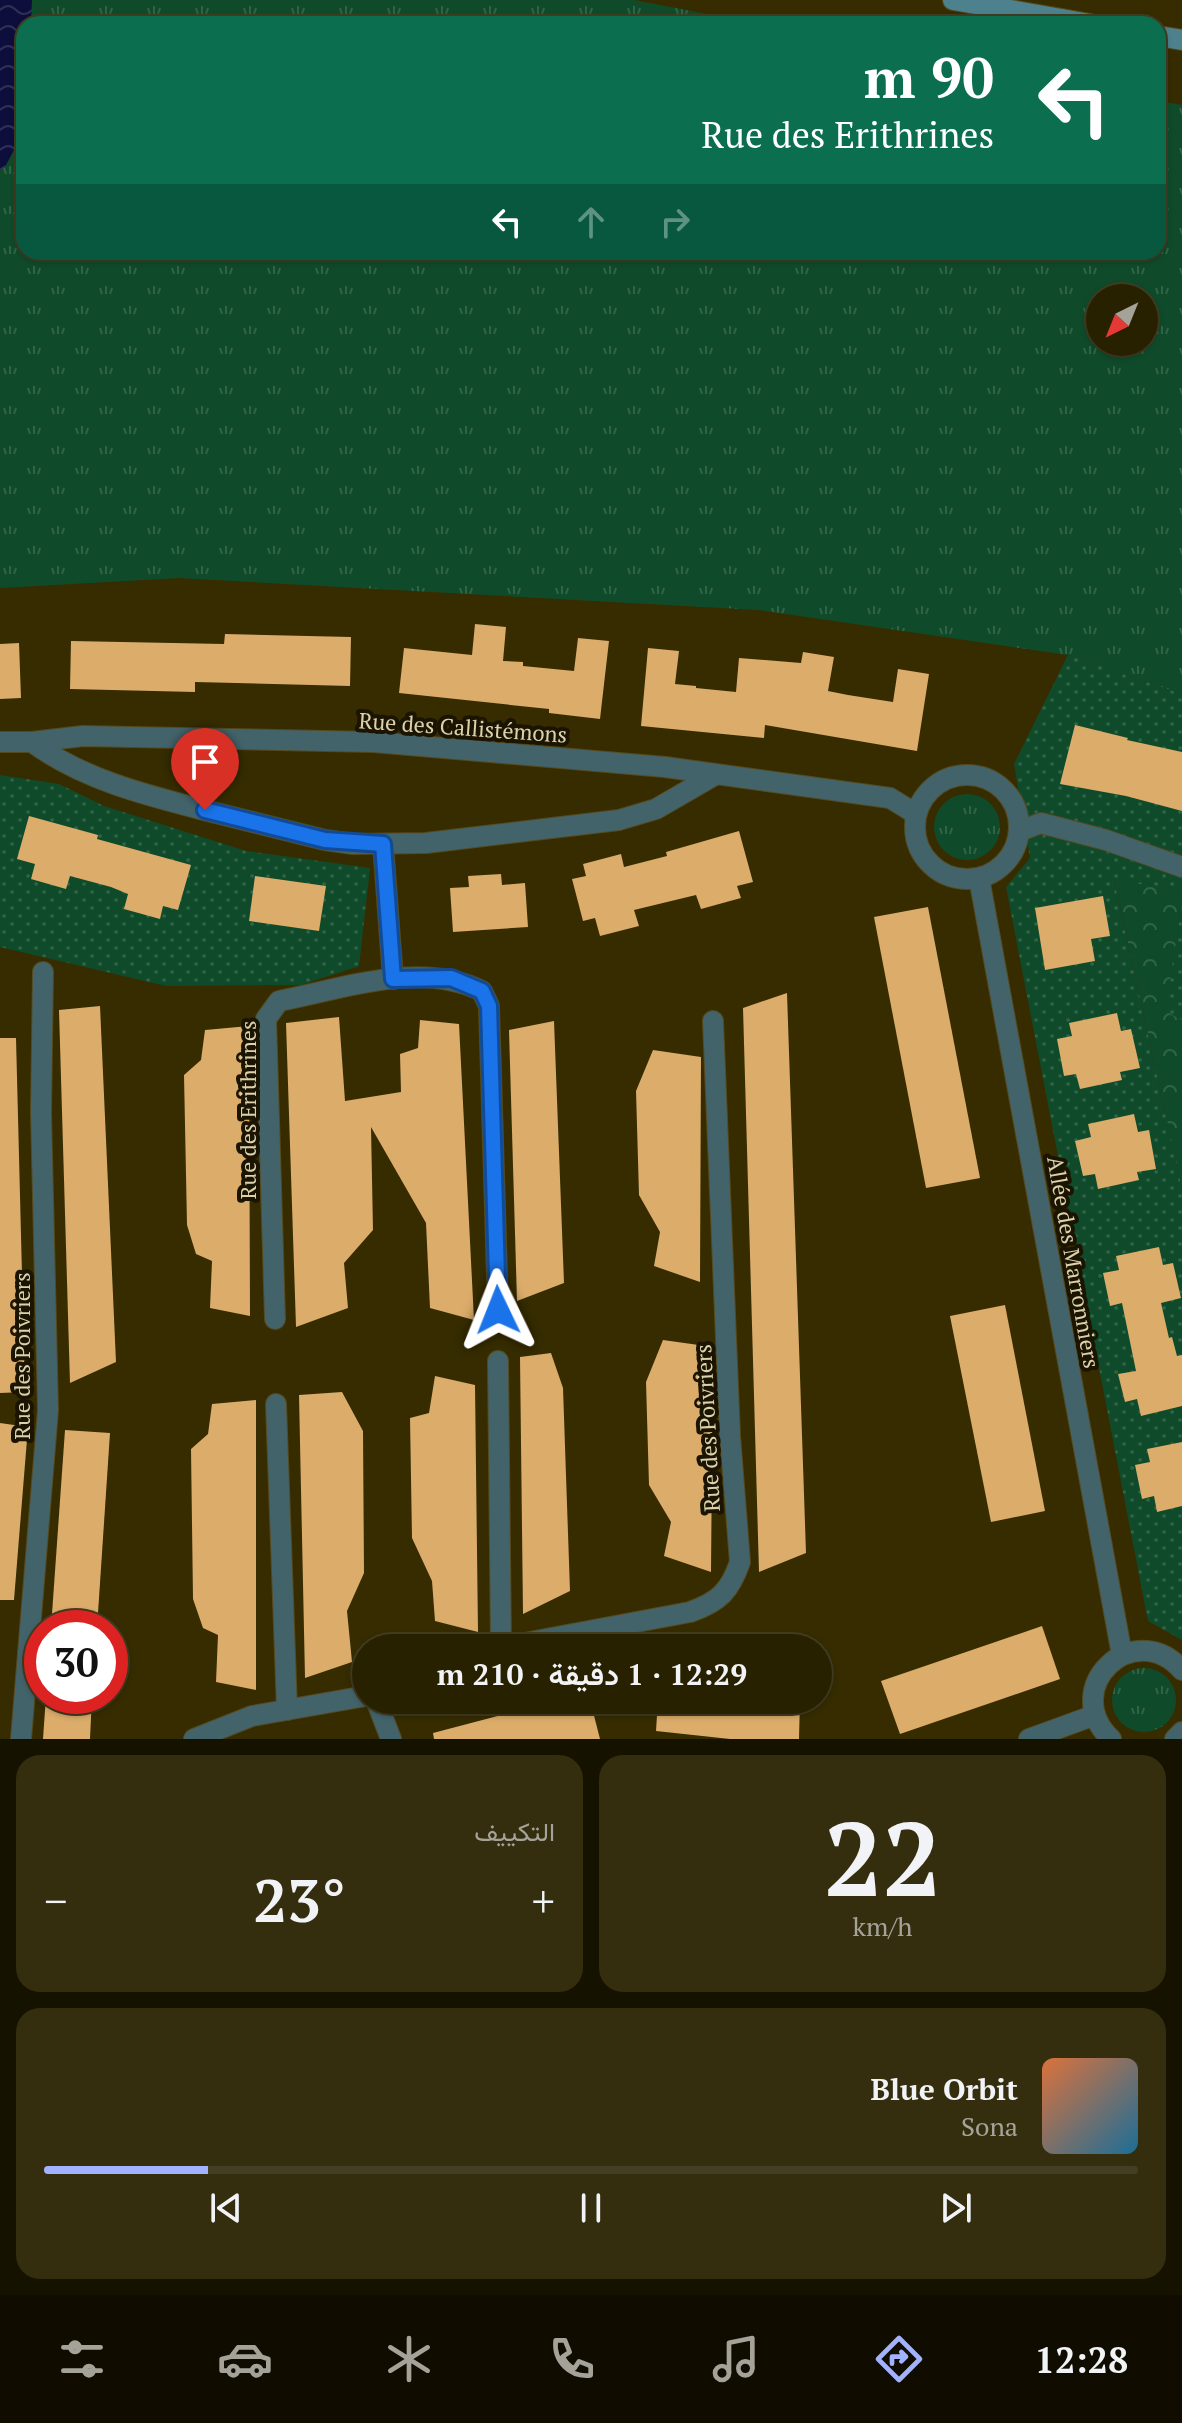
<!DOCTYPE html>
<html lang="ar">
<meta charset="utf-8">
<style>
:root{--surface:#282100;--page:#342e0f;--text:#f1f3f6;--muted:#a5a399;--line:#443e22;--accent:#a3b2fd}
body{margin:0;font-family:"PT Serif",Vazirmatn,serif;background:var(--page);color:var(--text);direction:rtl;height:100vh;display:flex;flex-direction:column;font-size:30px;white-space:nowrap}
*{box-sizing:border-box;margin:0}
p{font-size:26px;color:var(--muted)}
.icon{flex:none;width:44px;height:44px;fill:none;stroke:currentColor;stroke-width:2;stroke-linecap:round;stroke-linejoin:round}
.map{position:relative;height:1739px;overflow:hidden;direction:ltr}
.details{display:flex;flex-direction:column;gap:16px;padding:16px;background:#161200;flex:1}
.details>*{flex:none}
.guide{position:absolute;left:16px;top:16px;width:1150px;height:244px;border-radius:24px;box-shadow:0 2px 6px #0004,0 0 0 2px var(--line);direction:rtl;background:#0b6e4f;color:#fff;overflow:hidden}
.needle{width:52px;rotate:223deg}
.buttons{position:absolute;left:1086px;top:284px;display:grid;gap:16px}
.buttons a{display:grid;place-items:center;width:72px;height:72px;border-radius:50%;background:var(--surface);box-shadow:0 2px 6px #0004,0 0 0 2px var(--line);font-size:40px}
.speed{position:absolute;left:24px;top:1610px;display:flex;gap:16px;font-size:40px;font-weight:700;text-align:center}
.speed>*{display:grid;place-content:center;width:104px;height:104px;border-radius:50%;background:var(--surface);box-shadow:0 2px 6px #0004,0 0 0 2px var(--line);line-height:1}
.speed .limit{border:12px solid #d22;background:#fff;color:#111}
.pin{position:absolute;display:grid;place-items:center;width:68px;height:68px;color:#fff;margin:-82px -34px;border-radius:50% 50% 50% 0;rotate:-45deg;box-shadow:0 0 8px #0007}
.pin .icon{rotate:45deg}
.me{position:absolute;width:88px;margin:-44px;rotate:358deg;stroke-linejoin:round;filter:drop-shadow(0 0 6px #0008)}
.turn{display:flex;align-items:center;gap:28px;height:168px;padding:0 40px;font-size:36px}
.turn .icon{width:104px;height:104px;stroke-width:2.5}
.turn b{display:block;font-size:56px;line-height:68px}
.lanes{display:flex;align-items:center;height:76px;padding:0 40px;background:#0003;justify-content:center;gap:40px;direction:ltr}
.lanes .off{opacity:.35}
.big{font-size:60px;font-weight:600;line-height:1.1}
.details .card{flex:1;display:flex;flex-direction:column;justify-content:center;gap:12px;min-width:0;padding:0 28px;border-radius:24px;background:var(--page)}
.details .dial{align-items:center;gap:0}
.dial b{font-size:104px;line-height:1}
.song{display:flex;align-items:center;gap:24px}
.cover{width:96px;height:96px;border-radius:12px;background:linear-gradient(135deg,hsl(20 70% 55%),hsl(200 70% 35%))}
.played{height:8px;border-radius:4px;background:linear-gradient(90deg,var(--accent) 15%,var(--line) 15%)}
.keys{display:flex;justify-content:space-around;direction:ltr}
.heat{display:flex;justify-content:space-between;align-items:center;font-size:44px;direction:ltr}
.details .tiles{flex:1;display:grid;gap:16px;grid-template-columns:1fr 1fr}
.card:last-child{grid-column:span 2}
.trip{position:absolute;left:352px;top:1634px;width:480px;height:80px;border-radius:40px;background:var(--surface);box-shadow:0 2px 6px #0004,0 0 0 2px var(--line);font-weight:600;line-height:80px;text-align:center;direction:rtl}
.dock{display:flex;height:128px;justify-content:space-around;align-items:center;background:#100d00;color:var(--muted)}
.dock .icon{width:56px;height:56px}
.dock .selected{color:var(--accent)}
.dock b{font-size:36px;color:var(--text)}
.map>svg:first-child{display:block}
</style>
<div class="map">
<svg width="1182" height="1739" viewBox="0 0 1182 1739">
<defs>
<pattern id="grass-tufts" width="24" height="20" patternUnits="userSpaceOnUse" patternTransform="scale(2)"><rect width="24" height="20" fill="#0f4b2b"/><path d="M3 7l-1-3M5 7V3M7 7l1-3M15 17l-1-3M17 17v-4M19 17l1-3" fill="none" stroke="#316447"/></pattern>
<pattern id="forest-crowns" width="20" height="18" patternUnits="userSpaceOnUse" patternTransform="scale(2)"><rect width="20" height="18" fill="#0f4b2b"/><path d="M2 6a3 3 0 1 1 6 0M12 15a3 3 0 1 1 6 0" fill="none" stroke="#316447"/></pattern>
<pattern id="garden-dots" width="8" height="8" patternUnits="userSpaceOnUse" patternTransform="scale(2)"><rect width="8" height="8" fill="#0f4b2b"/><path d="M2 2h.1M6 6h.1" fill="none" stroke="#316447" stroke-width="1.8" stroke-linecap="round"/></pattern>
<pattern id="water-waves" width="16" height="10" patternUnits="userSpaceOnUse" patternTransform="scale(2)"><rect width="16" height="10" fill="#0d0e3c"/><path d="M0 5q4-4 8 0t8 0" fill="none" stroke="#303056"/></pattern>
</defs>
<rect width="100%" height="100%" fill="#362c00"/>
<g fill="url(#grass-tufts)" fill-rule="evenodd">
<path d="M 0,0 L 634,0 L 759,24 L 24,24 L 24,252 L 1158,252 L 1158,101 L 1182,105 L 1182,694 L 1068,655 L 758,610 L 179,578 L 0,588 ZM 1100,298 L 1144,298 L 1144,342 L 1100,342 Z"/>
<circle cx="967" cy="827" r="33"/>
<circle cx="1144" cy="1700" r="32"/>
</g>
<path fill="url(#forest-crowns)" d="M 1114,880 L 1182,889 L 1182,904 L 1166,1011 L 1182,1020 L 1182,1189 Z"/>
<g fill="url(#garden-dots)">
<path d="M 1068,655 L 1182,694 L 1182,889 L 1114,881 L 1182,1189 L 1182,1640 L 1148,1621 L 1006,887 L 1030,858 L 1014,764 Z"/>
<path d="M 0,775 L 59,784 L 104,806 L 246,851 L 370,868 L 359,966 L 301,985 L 166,986 L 0,947 Z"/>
<path d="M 1182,904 L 1182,1020 L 1165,1011 Z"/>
</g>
<path fill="url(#water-waves)" d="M 0,0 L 32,0 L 31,24 L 24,24 L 24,131 L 5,167 L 0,170 Z"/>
<g fill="#dbac6a">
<path d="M 475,624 L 506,627 L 503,661 L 523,662 L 523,666 L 574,671 L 578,638 L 609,641 L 600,719 L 549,713 L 549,709 L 399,693 L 404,648 L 472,655 Z"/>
<path d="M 225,634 L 351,637 L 350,686 L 195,682 L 195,692 L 70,689 L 71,641 L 224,644 Z"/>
<path d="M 19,643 L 21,698 L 0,699 L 0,644 Z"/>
<path d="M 648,648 L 679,651 L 675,684 L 696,686 L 696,688 L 736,692 L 739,658 L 801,663 L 803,652 L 834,657 L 828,691 L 848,695 L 893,702 L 898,669 L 929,674 L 917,751 L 765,725 L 764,738 L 641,726 Z"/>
<path d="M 1075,725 L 1128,738 L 1127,740 L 1182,752 L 1182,811 L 1126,796 L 1060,784 Z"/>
<path d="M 29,816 L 98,835 L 97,839 L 191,865 L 178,910 L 163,906 L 160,919 L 124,909 L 128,894 L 111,887 L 70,876 L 66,889 L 31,879 L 35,864 L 17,859 Z"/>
<path d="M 739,831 L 753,882 L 737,886 L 741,898 L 701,909 L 696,895 L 634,910 L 639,926 L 600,936 L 595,918 L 583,921 L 572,879 L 586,876 L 583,864 L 621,854 L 624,867 L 667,856 L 666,852 Z"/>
<path d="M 501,874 L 502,885 L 525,883 L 528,927 L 453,932 L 450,888 L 469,887 L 468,876 Z"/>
<path d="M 255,876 L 326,886 L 319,931 L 249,921 Z"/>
<path d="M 1103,896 L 1110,936 L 1091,939 L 1095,961 L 1045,970 L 1035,908 Z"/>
<path d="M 928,907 L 980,1178 L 926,1188 L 874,917 Z"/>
<path d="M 787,993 L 806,1553 L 759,1572 L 743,1008 Z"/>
<path d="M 100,1006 L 116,1362 L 70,1383 L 59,1010 Z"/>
<path d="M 1117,1013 L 1121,1031 L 1131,1029 L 1140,1068 L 1120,1072 L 1122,1080 L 1080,1089 L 1076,1074 L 1064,1076 L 1057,1039 L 1072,1036 L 1069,1023 Z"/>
<path d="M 339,1017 L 345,1101 L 401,1092 L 400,1054 L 418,1048 L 420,1020 L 459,1024 L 474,1320 L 430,1308 L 426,1223 L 371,1127 L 373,1230 L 344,1263 L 348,1308 L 296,1327 L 286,1023 Z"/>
<path d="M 554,1021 L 564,1283 L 517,1301 L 509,1030 Z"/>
<path d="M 249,1026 L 250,1316 L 210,1308 L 212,1261 L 196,1254 L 187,1225 L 184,1075 L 201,1060 L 205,1030 Z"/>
<path d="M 0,1038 L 16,1038 L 25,1392 L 0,1393 Z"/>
<path d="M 653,1050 L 701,1057 L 700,1282 L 654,1266 L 660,1232 L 639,1195 L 636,1091 Z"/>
<path d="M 1134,1114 L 1138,1132 L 1149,1130 L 1156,1169 L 1137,1172 L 1139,1180 L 1098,1189 L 1095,1174 L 1083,1176 L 1075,1141 L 1091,1137 L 1088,1124 Z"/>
<path d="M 1159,1247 L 1163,1265 L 1173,1263 L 1181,1298 L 1161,1303 L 1169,1338 L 1172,1337 L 1177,1356 L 1182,1355 L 1182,1406 L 1141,1416 L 1137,1399 L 1125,1402 L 1118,1374 L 1136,1371 L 1122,1303 L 1110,1306 L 1103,1273 L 1119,1270 L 1116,1256 Z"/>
<path d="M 1005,1305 L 1045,1511 L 991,1522 L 950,1316 Z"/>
<path d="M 663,1340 L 713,1347 L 711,1572 L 664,1556 L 671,1522 L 649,1485 L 646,1382 Z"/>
<path d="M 551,1353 L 563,1388 L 570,1591 L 523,1614 L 520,1357 Z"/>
<path d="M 435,1376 L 475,1385 L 478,1632 L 435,1621 L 432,1581 L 412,1538 L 410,1418 L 429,1413 Z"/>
<path d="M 342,1392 L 363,1431 L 364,1573 L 347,1611 L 352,1662 L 305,1678 L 299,1395 Z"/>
<path d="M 256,1400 L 256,1690 L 216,1682 L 218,1635 L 203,1628 L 193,1599 L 191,1449 L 208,1434 L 212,1404 Z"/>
<path d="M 0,1423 L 28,1427 L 14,1600 L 0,1600 Z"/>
<path d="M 65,1430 L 110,1433 L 97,1628 L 51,1628 Z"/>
<path d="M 1182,1442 L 1182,1506 L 1157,1512 L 1154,1496 L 1142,1499 L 1135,1465 L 1150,1462 L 1147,1449 Z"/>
<path d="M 1042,1626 L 1060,1679 L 900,1734 L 881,1681 Z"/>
<path d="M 46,1696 L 92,1696 L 90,1739 L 43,1739 Z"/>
<path d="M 559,1700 L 590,1700 L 600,1739 L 434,1739 L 433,1733 Z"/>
<path d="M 658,1700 L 800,1700 L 799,1739 L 730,1739 L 656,1731 Z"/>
</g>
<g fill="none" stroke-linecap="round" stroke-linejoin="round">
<defs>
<g id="street">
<path d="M 0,742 L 32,742 L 83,736 L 374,742 L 665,767 L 890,798 L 916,814"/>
<path d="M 32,742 C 82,779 145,795 204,810 C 245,820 285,830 325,840 L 353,844 L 426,843 L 619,820 L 656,809 L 713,776"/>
<circle cx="967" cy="827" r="52"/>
<path d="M 1020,831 L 1041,823 L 1106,840 L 1182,867"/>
<path d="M 383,844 L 393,979"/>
<path d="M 979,878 L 1122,1655"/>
<path d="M 275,1319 L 266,1019 L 279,1001 C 342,989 421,960 482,991 L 489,1006 L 498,1310"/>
<path d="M 498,1361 L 501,1647"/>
<path d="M 276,1404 L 287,1710"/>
<path d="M 498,1648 L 690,1612 C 719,1602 730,1591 740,1562 L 730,1436 L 713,1021"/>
<path d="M 376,1700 L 391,1739"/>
<path d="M 21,1739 L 48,1410 L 41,1112 L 43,972"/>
<path d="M 194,1739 L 252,1716 L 366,1696"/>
<path d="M 1029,1739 L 1095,1715"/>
<path d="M 1111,1739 C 1058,1688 1134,1616 1182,1670"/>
<path d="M 1175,1739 L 1182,1732"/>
</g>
<g id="secondary">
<path d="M 953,0 L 1090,24"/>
<path d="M 1158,36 L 1182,40"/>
</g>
</defs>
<use href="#street" stroke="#544a1f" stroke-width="22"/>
<use href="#secondary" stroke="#544a1f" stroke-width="22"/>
<use href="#street" stroke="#43636b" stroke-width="20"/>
<use href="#secondary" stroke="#4d818e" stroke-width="20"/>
</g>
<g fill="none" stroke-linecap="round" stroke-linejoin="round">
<defs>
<path id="route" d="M 205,810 L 325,840 L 383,844 L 393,979 L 451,978 L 482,991 L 489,1006 L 498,1310"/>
</defs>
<use href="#route" stroke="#114b97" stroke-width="20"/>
<use href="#route" stroke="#1a73e8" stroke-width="14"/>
</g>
<g text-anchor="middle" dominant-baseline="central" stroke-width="8" stroke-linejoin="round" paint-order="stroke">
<g font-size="22" fill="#dbd1ad" stroke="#1b1400">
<text transform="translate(463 727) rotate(4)">Rue des Callistémons</text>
<text transform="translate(247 1110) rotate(-90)">Rue des Erithrines</text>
<text transform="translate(1074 1262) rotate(80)">Allée des Marronniers</text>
<text transform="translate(21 1356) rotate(-90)">Rue des Poivriers</text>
<text transform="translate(707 1428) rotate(-93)">Rue des Poivriers</text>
</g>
</g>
</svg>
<div class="buttons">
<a><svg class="needle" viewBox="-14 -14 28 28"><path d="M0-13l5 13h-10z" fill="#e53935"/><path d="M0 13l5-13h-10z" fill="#a5a399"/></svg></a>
</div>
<div class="speed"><div class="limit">30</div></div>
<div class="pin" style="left:205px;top:810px;background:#d93025"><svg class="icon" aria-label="arrive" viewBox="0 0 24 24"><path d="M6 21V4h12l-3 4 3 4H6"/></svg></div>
<svg class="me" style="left:498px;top:1310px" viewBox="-20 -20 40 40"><path d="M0-17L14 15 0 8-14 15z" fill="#1a73e8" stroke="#fff" stroke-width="4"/></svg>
<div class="trip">12:29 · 1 دقيقة · 210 m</div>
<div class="guide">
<div class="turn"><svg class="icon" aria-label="left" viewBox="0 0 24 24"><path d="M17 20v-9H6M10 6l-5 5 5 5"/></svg><div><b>90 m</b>Rue des Erithrines</div></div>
<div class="lanes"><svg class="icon" aria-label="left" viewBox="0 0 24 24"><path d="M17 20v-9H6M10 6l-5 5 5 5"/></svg><svg class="icon off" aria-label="ahead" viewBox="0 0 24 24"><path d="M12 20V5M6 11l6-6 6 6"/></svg><svg class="icon off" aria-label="right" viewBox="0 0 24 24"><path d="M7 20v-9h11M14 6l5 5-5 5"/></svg></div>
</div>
</div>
<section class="details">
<div class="tiles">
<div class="card dial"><b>22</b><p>km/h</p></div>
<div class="card"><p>التكييف</p>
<div class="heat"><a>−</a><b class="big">23°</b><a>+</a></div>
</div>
<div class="card">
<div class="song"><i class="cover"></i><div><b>Blue Orbit</b><p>Sona</p></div></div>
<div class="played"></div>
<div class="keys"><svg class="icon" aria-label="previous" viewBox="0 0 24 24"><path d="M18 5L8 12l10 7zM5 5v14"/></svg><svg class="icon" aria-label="pause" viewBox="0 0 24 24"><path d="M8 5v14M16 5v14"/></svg><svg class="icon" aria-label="next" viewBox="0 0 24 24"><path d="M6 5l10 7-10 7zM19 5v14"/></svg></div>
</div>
</div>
</section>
<nav class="dock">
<b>12:28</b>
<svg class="icon selected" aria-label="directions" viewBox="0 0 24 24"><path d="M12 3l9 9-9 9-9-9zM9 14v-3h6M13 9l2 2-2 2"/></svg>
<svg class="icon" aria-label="music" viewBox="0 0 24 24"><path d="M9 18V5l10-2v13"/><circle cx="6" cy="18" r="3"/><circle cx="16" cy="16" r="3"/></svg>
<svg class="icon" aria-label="phone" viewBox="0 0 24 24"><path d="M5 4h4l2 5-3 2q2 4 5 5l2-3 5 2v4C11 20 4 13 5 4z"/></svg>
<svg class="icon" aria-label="climate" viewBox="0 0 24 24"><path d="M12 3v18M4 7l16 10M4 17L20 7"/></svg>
<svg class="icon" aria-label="car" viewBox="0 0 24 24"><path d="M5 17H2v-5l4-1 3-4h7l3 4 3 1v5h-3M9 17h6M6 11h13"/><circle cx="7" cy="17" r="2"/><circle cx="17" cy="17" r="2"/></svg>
<svg class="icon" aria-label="filters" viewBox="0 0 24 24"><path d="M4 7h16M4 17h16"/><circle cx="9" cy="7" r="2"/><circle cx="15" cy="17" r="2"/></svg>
</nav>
